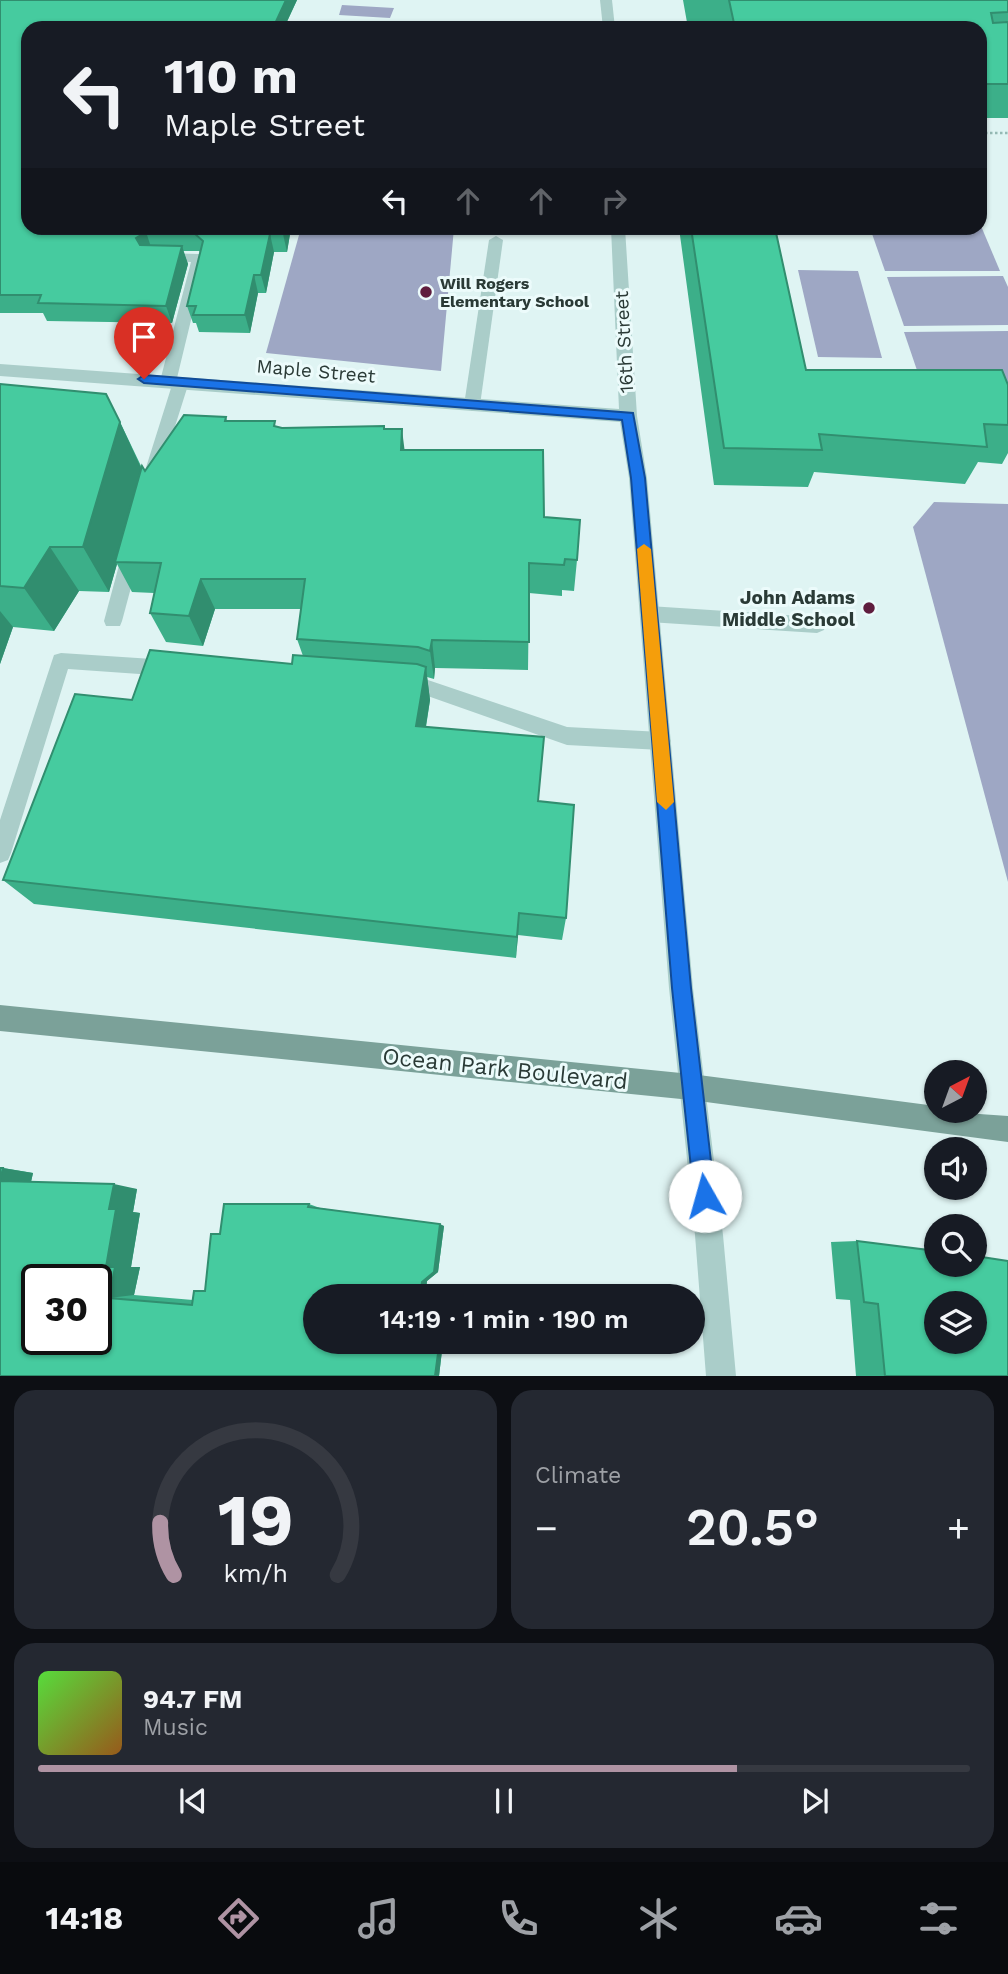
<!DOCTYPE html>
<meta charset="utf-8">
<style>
:root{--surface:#171b24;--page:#242831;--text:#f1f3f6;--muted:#9ea1a6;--line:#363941;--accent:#af93a3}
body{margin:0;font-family:"Work Sans",sans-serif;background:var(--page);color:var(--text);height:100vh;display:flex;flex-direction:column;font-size:26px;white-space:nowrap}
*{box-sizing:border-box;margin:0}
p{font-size:23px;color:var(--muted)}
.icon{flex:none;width:38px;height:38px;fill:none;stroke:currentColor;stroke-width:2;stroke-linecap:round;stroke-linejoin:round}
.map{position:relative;height:1376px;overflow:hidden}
.side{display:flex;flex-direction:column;gap:14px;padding:14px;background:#0d0f14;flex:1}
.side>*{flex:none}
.top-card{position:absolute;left:21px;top:21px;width:966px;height:214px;border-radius:21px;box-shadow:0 2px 5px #0004;background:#171b24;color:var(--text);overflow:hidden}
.needle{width:46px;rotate:41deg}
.buttons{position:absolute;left:924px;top:1060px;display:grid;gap:14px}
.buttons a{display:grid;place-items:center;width:63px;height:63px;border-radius:50%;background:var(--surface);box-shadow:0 2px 5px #0004;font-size:35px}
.speed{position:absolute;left:21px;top:1264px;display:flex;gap:14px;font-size:35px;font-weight:700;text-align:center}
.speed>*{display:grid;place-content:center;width:91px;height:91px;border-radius:50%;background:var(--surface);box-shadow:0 2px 5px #0004;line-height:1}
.speed .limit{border:4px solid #111;border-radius:10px;background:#fff;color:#111}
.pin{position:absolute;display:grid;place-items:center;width:60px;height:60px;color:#fff;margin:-72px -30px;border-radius:50% 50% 50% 0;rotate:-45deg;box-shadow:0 0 7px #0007}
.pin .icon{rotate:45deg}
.me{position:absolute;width:77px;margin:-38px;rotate:353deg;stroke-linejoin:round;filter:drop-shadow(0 0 5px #0008)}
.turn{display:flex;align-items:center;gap:24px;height:147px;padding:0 28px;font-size:32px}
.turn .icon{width:91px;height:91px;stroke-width:2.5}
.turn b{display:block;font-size:49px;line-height:60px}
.lanes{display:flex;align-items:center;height:66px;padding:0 28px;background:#0003;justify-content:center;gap:35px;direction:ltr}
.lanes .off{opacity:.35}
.big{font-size:52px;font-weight:600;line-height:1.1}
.side .card{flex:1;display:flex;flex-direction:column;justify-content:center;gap:10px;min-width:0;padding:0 24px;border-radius:21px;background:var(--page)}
.side .dial{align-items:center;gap:0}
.dial svg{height:182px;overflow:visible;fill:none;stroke:var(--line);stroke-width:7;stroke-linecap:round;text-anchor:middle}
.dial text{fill:var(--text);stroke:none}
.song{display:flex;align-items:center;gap:21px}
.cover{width:84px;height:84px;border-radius:10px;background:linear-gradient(135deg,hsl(110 70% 55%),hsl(30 70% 35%))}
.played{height:7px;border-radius:4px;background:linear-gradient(90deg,var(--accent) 75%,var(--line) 75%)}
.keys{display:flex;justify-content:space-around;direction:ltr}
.heat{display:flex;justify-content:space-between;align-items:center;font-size:38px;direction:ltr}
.side .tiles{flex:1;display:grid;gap:14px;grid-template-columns:1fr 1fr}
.card:last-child{grid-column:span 2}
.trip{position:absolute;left:303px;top:1284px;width:402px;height:70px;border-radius:35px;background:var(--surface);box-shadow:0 2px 5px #0004;font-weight:600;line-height:70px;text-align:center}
.dock{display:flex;height:112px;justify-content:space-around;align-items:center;background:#090b0e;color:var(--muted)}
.dock .icon{width:49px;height:49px}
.dock .selected{color:var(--accent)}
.dock b{font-size:32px;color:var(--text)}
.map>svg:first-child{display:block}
</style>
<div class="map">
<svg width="1008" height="1376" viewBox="0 0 1008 1376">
<rect width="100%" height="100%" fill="#dff4f3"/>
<g fill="#9ea7c4">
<path d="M 342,5 L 394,8 L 390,18 L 339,15 Z"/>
<path d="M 981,226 L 1000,271 L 885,271 L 870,228 Z"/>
<path d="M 301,228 L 454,228 L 441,371 L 266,353 Z"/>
<path d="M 798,270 L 858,271 L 882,358 L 818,357 Z"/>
<path d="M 1003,276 L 1008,287 L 1008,325 L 904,326 L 887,277 Z"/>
<path d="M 1008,331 L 1008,385 L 922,385 L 904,332 Z"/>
<path d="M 934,502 L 1008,504 L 1008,882 L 913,527 Z"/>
</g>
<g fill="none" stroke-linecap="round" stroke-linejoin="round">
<path stroke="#94b9b4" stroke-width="2.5" stroke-dasharray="2.5 2.5" stroke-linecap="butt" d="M 980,133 L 1008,133"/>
<g fill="#aacdc9" fill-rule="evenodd">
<path d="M 496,236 L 503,240 L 480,405 L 472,411 L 464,405 L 489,240 Z"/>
<path d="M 159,253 L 199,254 L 206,258 L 177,378 L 186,378 L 189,382 L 159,477 L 151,483 L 143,477 L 172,385 L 163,385 L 160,381 L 191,262 L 154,260 L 152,257 Z"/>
<path d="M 131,547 L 140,554 L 122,621 L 120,626 L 106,626 L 104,621 L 122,554 Z"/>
<path d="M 649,606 L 817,617 L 824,620 L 826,625 L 824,630 L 817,633 L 649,622 L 640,614 Z"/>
<path d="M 61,653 L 168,660 L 175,662 L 178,668 L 175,674 L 168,676 L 68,669 L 11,853 L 8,860 L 0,863 L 0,820 L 52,661 L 54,655 Z"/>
<path d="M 404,676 L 422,678 L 567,727 L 661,732 L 668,735 L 671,741 L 668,747 L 661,750 L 567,745 L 422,694 L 397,690 L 394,684 L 397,678 Z"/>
</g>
<g fill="#aacdc9" fill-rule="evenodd">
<path d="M 600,0 L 612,0 L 615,28 L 603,28 Z"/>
<path d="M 611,228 L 625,228 L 637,416 L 647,478 L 693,988 L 723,1235 L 736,1376 L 706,1376 L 695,1235 L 669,988 L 629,478 L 620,422 L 0,376 L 0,364 L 619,409 Z"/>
</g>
<path fill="#7ba199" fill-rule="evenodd" d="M 0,1005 L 691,1074 L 936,1106 L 936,1111 L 1008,1116 L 1008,1142 L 691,1100 L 0,1031 Z"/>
</g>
<g fill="#3caf89">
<path d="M 0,0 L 297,0 L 284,28 L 28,28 L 28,228 L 291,228 L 287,252 L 274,252 L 266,293 L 258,293 L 250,333 L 199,332 L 196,323 L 193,323 L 187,306 L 200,252 L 199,251 L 183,251 L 188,264 L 172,323 L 47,321 L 43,313 L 0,313 Z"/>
<path d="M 683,0 L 1008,0 L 1008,118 L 980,118 L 980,28 L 688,28 Z"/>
<path d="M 679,228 L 775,228 L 806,370 L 1008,385 L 1008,453 L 1002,464 L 978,462 L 965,484 L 814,472 L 808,487 L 714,485 Z"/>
<path d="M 0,384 L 120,422 L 142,468 L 145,471 L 226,417 L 227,421 L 282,428 L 385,429 L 404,450 L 544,517 L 577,560 L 574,591 L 562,590 L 562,596 L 529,593 L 528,670 L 435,668 L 434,679 L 427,677 L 430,700 L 426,727 L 539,801 L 566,918 L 562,940 L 518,935 L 516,958 L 34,904 L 3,880 L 132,700 L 292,664 L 303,656 L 297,639 L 301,609 L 215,609 L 203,646 L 166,642 L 150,613 L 154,593 L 132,592 L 117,564 L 109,592 L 79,591 L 54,631 L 13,627 L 0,664 Z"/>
<path d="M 3,1168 L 33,1173 L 31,1182 L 137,1189 L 133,1212 L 140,1213 L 131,1267 L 140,1267 L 134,1295 L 193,1300 L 194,1291 L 205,1290 L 220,1234 L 309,1204 L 320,1208 L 444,1226 L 438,1272 L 427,1281 L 425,1297 L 315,1297 L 315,1342 L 443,1342 L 439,1376 L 0,1376 Z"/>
<path d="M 857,1241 L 1008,1376 L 856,1376 L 850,1300 L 836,1299 L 831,1242 Z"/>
</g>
<g fill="#318e6f">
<path d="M 286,0 L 297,0 L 284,28 L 273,28 Z"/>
<path d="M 284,228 L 291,228 L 287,252 L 283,234 Z"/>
<path d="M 146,232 L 152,250 L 142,256 L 136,238 Z"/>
<path d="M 270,234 L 274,252 L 266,293 L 261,275 Z"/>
<path d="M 182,246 L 188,264 L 172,323 L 166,306 Z"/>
<path d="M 254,275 L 258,293 L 250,333 L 245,315 Z"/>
<path d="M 120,422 L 142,470 L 115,562 L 117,564 L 109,592 L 83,547 Z"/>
<path d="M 402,429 L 406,462 L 401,450 Z"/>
<path d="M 50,547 L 79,591 L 54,631 L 24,588 Z"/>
<path d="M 201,579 L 215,609 L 203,646 L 189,616 Z"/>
<path d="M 0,611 L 13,627 L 0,664 Z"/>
<path d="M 432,640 L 435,668 L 434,679 L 430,651 Z"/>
<path d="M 426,667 L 430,700 L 421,756 L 416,726 Z"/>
<path d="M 519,913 L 518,935 L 516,958 L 517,937 Z"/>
<path d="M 3,1168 L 33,1173 L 30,1186 L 0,1181 Z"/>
<path d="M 114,1184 L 137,1189 L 133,1212 L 140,1213 L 131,1267 L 140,1267 L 134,1295 L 109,1298 L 106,1267 L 109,1209 Z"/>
<path d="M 440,1224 L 444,1226 L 438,1272 L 427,1281 L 425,1297 L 420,1297 L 422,1282 Z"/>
<path d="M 442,1342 L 443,1342 L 439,1376 L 435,1376 L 439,1346 Z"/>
</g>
<g fill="#46cb9f" stroke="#318e6f" stroke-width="2" fill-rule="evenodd">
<path d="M 0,0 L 286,0 L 273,28 L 28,28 L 28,228 L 284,228 L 283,234 L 270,234 L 261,275 L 254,275 L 245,315 L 193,315 L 196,306 L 187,306 L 203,241 L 194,233 L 146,232 L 136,238 L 140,245 L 182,246 L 166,306 L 38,303 L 41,295 L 0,295 Z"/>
<path d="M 729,0 L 1008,0 L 1008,12 L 991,13 L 993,23 L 1008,22 L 1008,84 L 980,84 L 980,28 L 735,28 Z"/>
<path d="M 691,228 L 775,228 L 806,370 L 1002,370 L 1008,385 L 1008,425 L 984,424 L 987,447 L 819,434 L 822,450 L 724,448 Z"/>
<path d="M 0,384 L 106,394 L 120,422 L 83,547 L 50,547 L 24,588 L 0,586 Z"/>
<path d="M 184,415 L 226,417 L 225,421 L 275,421 L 274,426 L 282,428 L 384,426 L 384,429 L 402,429 L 401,450 L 543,450 L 544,517 L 580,520 L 577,560 L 565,559 L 564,565 L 529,563 L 529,642 L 432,640 L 430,651 L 418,647 L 297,639 L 305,579 L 201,579 L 189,616 L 150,613 L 161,563 L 115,562 L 142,466 L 145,471 Z"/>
<path d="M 150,650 L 292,664 L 293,655 L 417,664 L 426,667 L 416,726 L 544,737 L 538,801 L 574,805 L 566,918 L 519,913 L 517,937 L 3,880 L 75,694 L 132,700 Z"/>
<path d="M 0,1168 L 3,1168 L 0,1180 Z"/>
<path d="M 0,1181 L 114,1184 L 109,1209 L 116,1209 L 106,1267 L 115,1267 L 109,1298 L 192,1305 L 194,1291 L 205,1291 L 211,1234 L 220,1234 L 224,1204 L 309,1204 L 308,1207 L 440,1224 L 434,1272 L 422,1282 L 420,1297 L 315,1297 L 315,1342 L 413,1342 L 439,1346 L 435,1376 L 0,1376 ZM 37,1279 L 96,1279 L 96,1339 L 37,1339 Z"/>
<path d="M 857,1241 L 936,1251 L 936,1265 L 975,1265 L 975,1256 L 1008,1261 L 1008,1376 L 885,1376 L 878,1304 L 864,1302 ZM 936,1304 L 975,1304 L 975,1342 L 936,1342 Z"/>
</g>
<path fill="#1a73e8" stroke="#114b97" stroke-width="2" d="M 144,375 L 633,413 L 645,478 L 691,988 L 715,1196 L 712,1203 L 705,1206 L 697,1203 L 694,1196 L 672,988 L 631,478 L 622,420 L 144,383 L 138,379 Z"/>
<path fill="#f59e0b" d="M 644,544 L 651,549 L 674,802 L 666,810 L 657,802 L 637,549 Z"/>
<g fill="#5f1d3e" stroke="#ecfbfb" stroke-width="2.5">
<circle cx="426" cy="292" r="7"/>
<circle cx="869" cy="608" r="7"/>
</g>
<g text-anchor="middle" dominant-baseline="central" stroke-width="6" stroke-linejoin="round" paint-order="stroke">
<g font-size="16" font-weight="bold" fill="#2a3a36" stroke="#ecfbfb" text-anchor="start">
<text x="440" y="283">Will Rogers<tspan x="440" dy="18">Elementary School</tspan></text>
</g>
<g font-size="19" fill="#2a3a36" stroke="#ecfbfb">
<text transform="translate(624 342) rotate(-93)">16th Street</text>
<text transform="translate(316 371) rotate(5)">Maple Street</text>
</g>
<g font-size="19" font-weight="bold" fill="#2a3a36" stroke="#ecfbfb" text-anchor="end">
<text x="855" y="597">John Adams<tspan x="855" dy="22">Middle School</tspan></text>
</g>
<g font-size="23" fill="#2a3a36" stroke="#ecfbfb">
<text transform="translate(505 1069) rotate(6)">Ocean Park Boulevard</text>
</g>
</g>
</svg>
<div class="buttons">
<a><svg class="needle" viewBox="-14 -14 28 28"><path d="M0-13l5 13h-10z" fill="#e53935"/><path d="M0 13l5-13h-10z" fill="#9ea1a6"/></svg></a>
<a><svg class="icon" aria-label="sound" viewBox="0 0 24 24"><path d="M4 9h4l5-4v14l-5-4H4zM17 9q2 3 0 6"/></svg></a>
<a><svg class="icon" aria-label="search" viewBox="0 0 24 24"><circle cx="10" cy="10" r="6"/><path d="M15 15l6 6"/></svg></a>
<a><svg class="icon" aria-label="layers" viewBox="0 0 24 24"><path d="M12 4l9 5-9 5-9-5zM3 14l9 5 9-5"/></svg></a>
</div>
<div class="speed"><div class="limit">30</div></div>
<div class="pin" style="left:144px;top:379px;background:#d93025"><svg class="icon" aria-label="arrive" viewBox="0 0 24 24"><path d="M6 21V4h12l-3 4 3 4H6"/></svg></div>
<svg class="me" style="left:705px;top:1196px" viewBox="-20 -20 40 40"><circle r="19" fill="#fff"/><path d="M0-13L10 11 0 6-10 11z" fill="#1a73e8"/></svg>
<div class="trip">14:19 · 1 min · 190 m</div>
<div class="top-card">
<div class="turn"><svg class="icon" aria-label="left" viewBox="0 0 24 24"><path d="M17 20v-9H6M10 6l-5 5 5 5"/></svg><div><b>110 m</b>Maple Street</div></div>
<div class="lanes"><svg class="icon" aria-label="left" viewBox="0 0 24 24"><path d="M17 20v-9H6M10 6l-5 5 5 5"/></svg><svg class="icon off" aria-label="ahead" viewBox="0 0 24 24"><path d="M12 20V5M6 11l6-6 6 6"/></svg><svg class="icon off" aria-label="ahead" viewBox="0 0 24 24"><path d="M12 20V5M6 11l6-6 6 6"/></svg><svg class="icon off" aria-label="right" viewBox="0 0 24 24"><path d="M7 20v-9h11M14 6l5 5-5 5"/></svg></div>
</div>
</div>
<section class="side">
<div class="tiles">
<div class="card dial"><svg viewBox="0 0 100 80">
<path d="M14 69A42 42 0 1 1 86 69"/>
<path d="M14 69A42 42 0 0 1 8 46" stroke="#af93a3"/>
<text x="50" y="56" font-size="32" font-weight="700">19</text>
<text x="50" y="72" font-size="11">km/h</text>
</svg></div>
<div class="card"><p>Climate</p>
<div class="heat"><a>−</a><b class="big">20.5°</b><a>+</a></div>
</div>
<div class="card">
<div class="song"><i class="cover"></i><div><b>94.7 FM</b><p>Music</p></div></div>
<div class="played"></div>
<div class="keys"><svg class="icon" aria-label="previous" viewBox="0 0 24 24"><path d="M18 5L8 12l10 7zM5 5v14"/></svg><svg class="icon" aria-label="pause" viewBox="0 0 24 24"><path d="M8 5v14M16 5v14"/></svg><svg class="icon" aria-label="next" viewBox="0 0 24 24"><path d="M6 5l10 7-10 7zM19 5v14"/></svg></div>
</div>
</div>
</section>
<nav class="dock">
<b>14:18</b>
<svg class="icon selected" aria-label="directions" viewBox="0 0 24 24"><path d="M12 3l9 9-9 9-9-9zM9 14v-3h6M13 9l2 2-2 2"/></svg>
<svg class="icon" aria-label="music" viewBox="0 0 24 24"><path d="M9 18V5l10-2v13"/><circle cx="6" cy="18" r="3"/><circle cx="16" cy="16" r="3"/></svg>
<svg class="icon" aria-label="phone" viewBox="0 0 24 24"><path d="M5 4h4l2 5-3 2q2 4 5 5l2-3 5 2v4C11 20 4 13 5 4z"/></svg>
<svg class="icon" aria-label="climate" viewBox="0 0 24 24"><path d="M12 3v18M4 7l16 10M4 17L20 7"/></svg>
<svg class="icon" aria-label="car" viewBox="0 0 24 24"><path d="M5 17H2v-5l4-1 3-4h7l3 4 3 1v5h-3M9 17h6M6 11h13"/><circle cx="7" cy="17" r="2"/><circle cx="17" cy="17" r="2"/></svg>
<svg class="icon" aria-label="filters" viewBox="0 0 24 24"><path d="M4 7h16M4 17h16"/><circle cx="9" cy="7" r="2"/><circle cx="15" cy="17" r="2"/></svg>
</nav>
